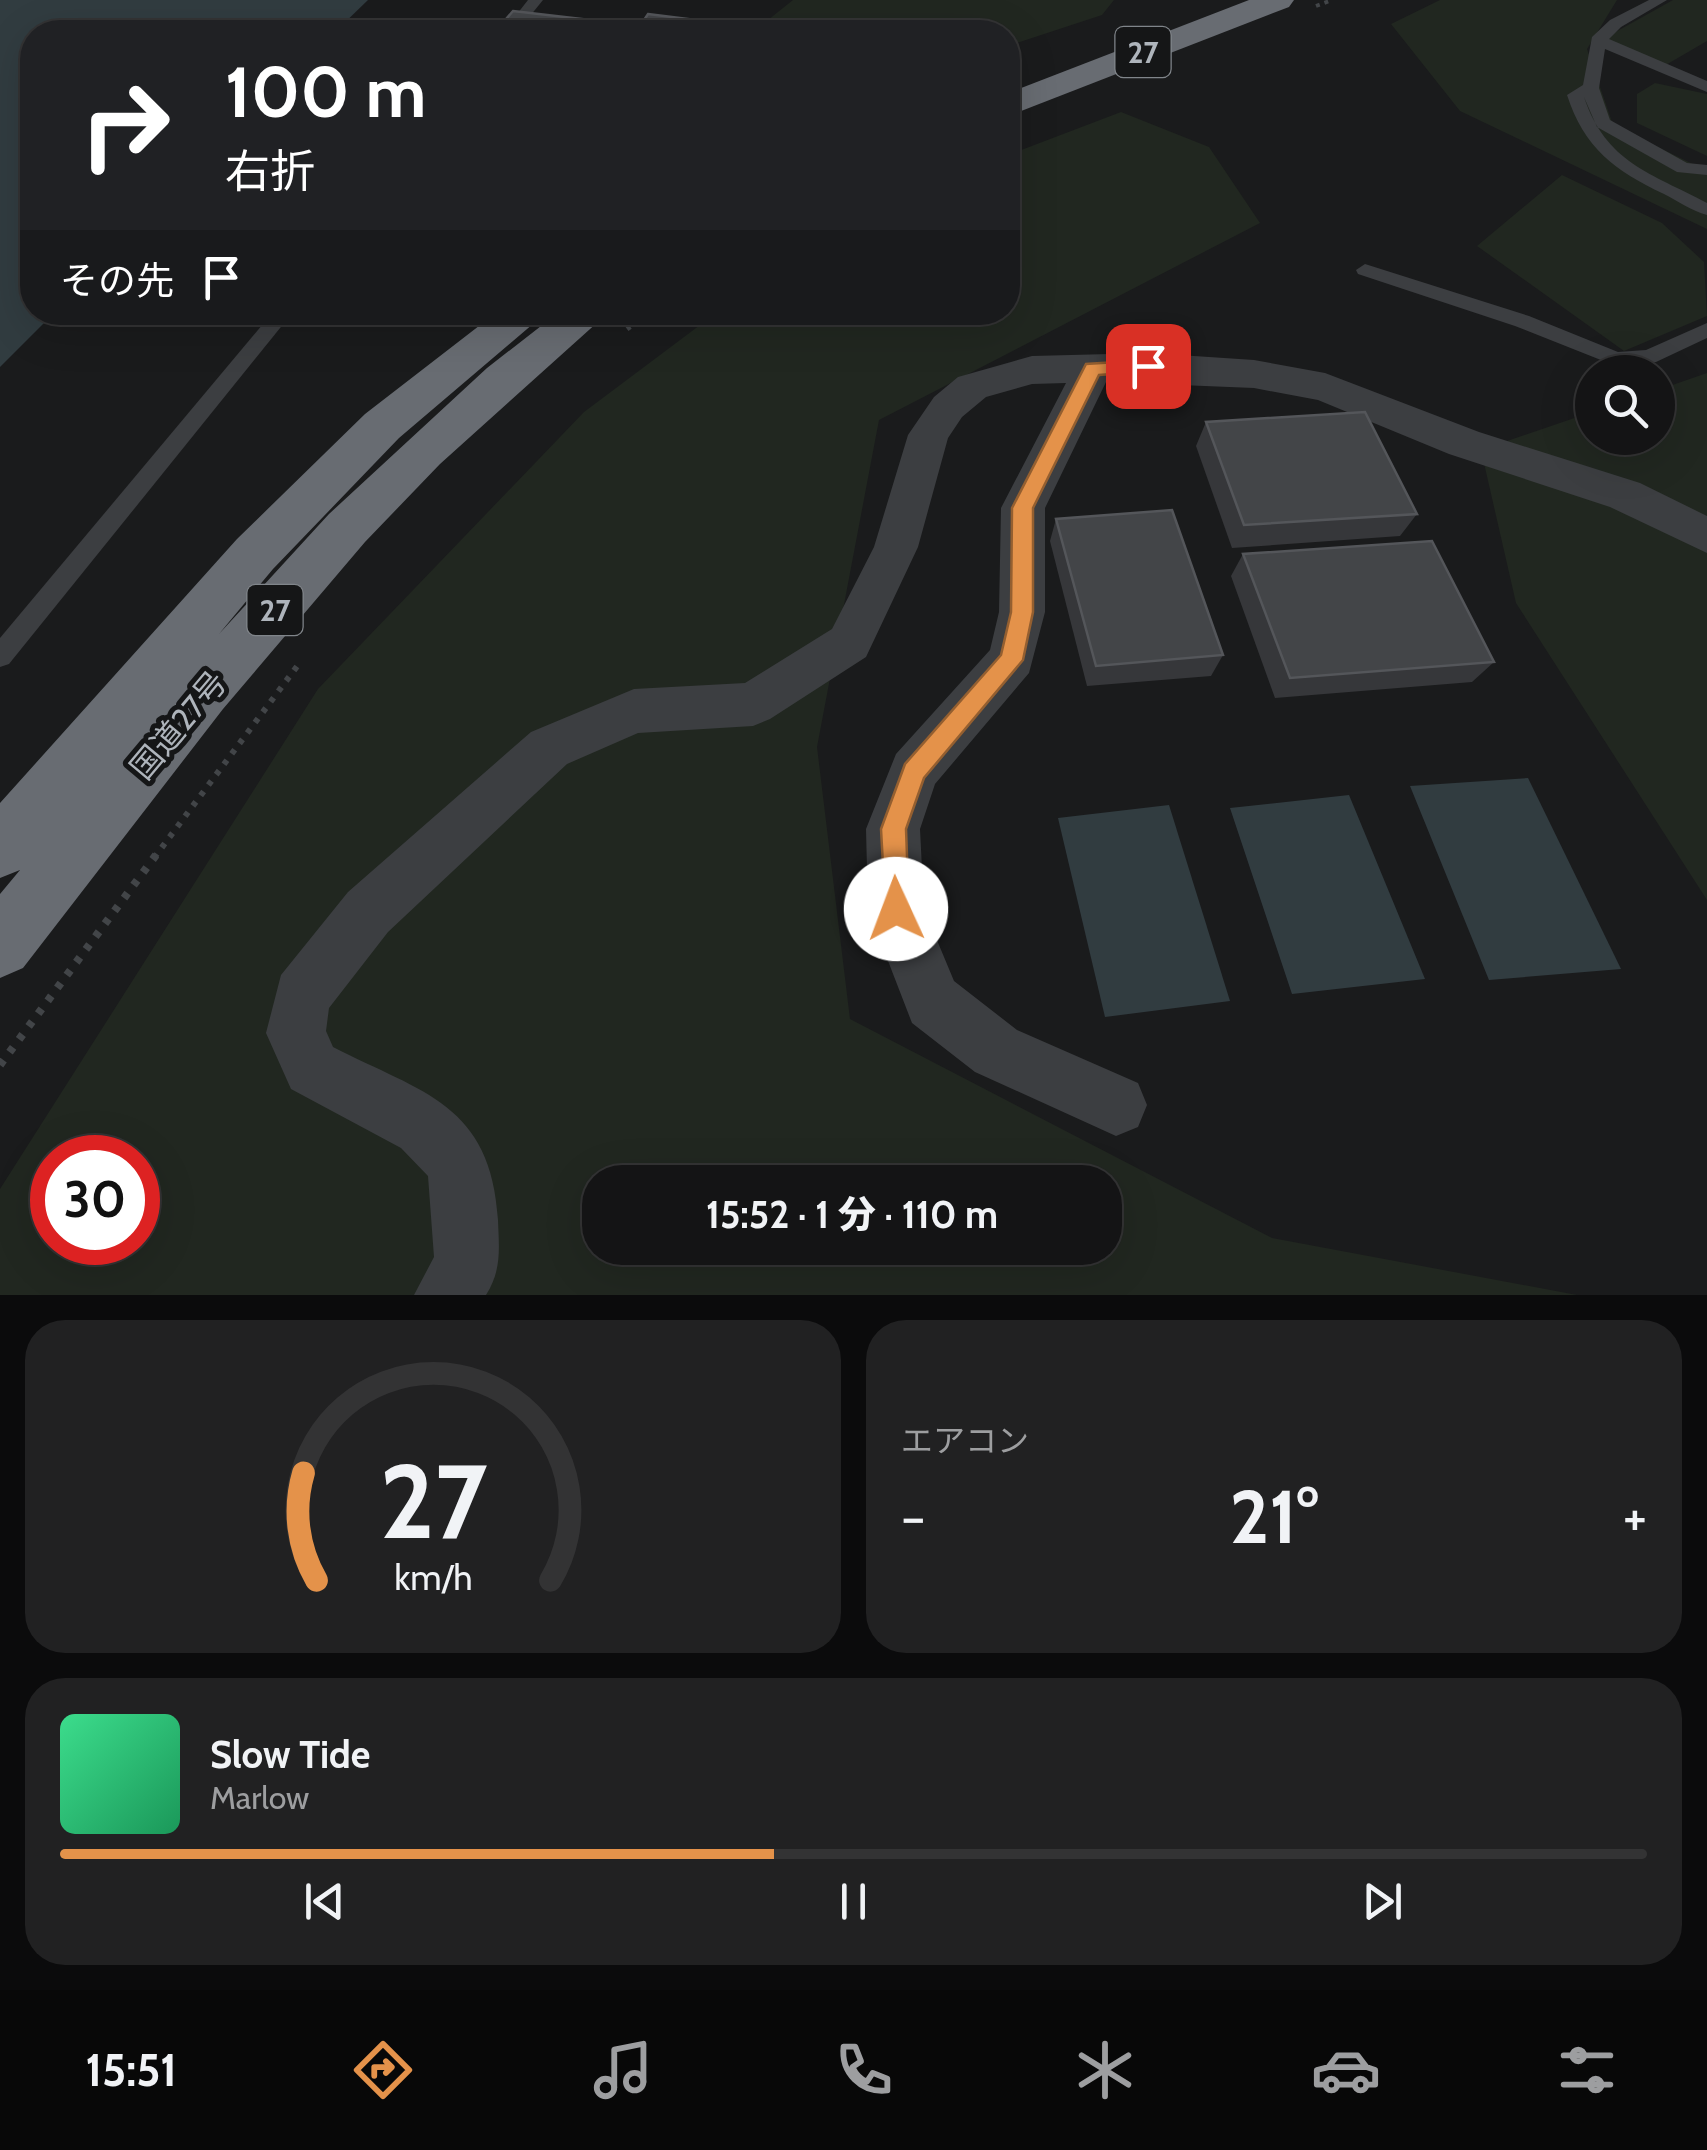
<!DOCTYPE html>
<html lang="ja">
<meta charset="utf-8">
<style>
:root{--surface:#141415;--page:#212122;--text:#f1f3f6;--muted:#9d9ea0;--line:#333334;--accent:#e4924a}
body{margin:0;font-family:Cabin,"Noto Sans JP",sans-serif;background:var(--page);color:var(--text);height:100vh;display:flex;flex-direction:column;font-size:38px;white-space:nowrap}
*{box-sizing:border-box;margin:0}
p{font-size:32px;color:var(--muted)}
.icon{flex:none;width:55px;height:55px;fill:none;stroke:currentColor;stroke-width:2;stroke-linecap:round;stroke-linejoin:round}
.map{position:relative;height:1295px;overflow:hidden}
.details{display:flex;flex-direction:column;gap:25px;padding:25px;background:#0b0b0c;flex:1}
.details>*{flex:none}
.hud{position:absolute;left:20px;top:20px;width:1000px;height:305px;border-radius:40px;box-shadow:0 10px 40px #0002,0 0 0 2px var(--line);background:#202124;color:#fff;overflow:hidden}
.controls{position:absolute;left:1575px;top:355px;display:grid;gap:20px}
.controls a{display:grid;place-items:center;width:100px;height:100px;border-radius:50%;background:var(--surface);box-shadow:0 10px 40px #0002,0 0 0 2px var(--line);font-size:50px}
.speed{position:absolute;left:30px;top:1135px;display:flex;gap:20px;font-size:50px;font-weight:700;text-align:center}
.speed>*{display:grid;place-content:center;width:130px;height:130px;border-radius:50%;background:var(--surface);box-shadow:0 10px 40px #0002,0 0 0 2px var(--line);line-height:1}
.speed .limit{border:15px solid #d22;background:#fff;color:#111}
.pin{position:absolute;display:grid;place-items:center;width:85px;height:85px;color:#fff;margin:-42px;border-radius:20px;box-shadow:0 5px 15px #0006}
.me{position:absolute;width:110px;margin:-55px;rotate:358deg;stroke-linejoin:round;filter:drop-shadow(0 0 8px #0008)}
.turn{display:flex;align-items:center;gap:35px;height:210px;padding:0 40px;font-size:45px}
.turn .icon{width:130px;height:130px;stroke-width:2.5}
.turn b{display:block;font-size:70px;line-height:85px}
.then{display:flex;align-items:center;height:95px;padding:0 40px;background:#0003;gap:20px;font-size:38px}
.big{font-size:75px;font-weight:800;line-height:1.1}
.details .widget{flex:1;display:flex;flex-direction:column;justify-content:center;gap:15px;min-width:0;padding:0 35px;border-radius:40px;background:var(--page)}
.details .dial{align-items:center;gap:0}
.dial svg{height:260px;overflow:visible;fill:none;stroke:var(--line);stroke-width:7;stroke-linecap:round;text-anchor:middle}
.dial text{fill:var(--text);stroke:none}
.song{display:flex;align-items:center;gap:30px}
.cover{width:120px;height:120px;border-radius:15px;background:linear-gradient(135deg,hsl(150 70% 55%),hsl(150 70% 35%))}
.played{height:10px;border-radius:5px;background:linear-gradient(90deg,var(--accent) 45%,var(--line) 45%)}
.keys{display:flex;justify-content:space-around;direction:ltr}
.heat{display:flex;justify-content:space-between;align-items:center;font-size:55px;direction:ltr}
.details .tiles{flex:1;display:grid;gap:25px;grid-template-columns:1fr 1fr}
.widget:last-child{grid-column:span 2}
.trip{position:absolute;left:582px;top:1165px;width:540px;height:100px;border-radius:40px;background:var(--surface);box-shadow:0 10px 40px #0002,0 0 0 2px var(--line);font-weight:800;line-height:100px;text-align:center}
.menu{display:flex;height:160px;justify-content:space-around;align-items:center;background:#080808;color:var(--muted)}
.menu .icon{width:70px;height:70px}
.menu .current{color:var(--accent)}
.menu b{font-size:45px;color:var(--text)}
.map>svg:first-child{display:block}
</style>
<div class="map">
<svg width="1707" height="1295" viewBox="0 0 1707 1295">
<rect width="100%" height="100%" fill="#1a1b1c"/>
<g fill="#212720" fill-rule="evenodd">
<path d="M 793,0 L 1114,0 L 1102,15 L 1008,46 L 1008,32 L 753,32 Z"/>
<path d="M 1440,0 L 1617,0 L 1587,49 L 1613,125 L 1707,171 L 1707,229 L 1460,111 L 1391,24 Z"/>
<path d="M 1673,0 L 1707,0 L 1707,41 L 1664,66 L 1603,39 Z"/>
<path d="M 1655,83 L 1707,94 L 1707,156 L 1637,123 L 1637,94 Z"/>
<path d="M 1121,112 L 1209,147 L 1260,223 L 879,420 L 817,747 L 850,1019 L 1272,1238 L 1577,1295 L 0,1295 L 0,1189 L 318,689 L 584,412 L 716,313 L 1008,312 L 1008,155 ZM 52,1158 L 138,1158 L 138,1242 L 52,1242 ZM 600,1182 L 1105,1182 L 1105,1248 L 600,1248 Z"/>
<path d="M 1562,175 L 1662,223 L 1704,262 L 1707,316 L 1624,351 L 1477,246 Z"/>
<path d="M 1707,373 L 1707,900 L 1516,603 L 1481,450 L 1592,412 L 1592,438 L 1658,438 L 1658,390 Z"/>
</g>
<g fill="#313c40">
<path d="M 0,0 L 368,0 L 335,32 L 32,32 L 32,312 L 54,313 L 0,367 Z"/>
<path d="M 1528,778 L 1621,969 L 1489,980 L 1410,786 Z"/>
<path d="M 1349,795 L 1425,979 L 1292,994 L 1230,808 Z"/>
<path d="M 1169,805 L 1230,1001 L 1105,1017 L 1058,818 Z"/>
</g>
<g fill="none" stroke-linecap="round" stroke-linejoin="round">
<path stroke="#424548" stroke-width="4" stroke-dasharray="4 5" stroke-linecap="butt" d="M 1316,6 L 1332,0"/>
<path stroke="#424548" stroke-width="5" stroke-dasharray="4 6" stroke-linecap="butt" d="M 627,329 L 651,312"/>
<path stroke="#424548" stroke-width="6" stroke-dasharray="5 8" stroke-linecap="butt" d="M 154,858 L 301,661"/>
<path stroke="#424548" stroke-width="8" stroke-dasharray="6 10" stroke-linecap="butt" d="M 0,1065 L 156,855"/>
<g fill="#3c3e41" fill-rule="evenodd">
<path d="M 528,0 L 543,0 L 517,32 L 503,32 Z"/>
<path d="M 1649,0 L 1667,0 L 1621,27 L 1609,39 L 1707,81 L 1707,92 L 1605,49 L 1599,88 L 1610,120 L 1687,163 L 1707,165 L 1707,175 L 1677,172 L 1597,127 L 1584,97 C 1606,163 1651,173 1707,203 L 1707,215 C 1692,211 1678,201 1664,194 C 1615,171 1584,148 1567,95 L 1583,85 L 1592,37 L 1610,20 Z"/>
<path d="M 1365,264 L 1529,316 L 1618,352 L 1646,350 L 1707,323 L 1707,338 L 1656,362 L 1616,366 L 1515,326 L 1358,274 L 1356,270 Z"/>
<path d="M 273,312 L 293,312 L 9,664 L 0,667 L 0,638 Z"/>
</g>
<path fill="#3c3e41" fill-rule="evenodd" d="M 1149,353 L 1254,360 L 1325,373 L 1479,432 L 1640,483 L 1707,516 L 1707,553 L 1610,507 L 1449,454 L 1318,400 L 1254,388 L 1106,382 L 1045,508 L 1045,612 L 1029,673 L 935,784 L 920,829 L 924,909 L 954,981 L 1017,1030 L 1138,1083 L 1147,1105 L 1138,1127 L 1116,1136 L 975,1072 L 912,1023 L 868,909 L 866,829 L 896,754 L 990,650 L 999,612 L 1001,508 L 1066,383 L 1032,384 L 986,397 L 962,417 L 948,438 L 918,547 L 866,657 L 770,719 L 753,726 L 638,733 L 567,764 L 388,932 L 329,1008 L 326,1031 L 333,1047 C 423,1093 491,1104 498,1220 C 499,1248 502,1270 486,1295 L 414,1295 L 434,1257 L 428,1176 L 401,1148 L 291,1089 L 266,1033 L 281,975 L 348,892 L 531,732 L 634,689 L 745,683 L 832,629 L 874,547 L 908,435 L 934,397 L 958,377 L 1032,356 Z"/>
<g fill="#686c72" fill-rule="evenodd">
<path d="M 1249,0 L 1294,0 L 1289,7 L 1008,116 L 1008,93 Z"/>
<path d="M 497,312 L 547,312 L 399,438 L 273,569 L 219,634 L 329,514 L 487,368 L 559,312 L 609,312 L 440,464 L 365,542 L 223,709 L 23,968 L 0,978 L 0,894 L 20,870 L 0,878 L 0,803 L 237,539 L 365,414 Z"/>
</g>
</g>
<g fill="#36373a">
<path d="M 1206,422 L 1417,514 L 1400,536 L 1232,548 L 1196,446 Z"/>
<path d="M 1056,519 L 1223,655 L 1211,676 L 1087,686 L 1050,541 Z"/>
<path d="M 1243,554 L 1494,662 L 1472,682 L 1275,698 L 1231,576 Z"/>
</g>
<path fill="#252628" d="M 599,21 L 601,32 L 590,32 Z"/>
<g fill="#434548" stroke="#54565a" stroke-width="2.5">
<path d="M 513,11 L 599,21 L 590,32 L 495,32 Z"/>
<path d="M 648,14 L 688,19 L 682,28 L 700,30 L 699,32 L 636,32 Z"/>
<path d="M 1365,412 L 1417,514 L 1244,525 L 1206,422 Z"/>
<path d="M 1172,510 L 1223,655 L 1096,666 L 1056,519 Z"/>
<path d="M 1432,541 L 1494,662 L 1290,678 L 1243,554 Z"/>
</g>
<path fill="#e4924a" stroke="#945f30" stroke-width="2.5" d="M 1148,360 L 1158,366 L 1155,371 L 1099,375 L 1033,508 L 1033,612 L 1023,660 L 924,778 L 906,829 L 909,909 L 905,919 L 896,922 L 886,919 L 881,829 L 905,764 L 1001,655 L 1011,612 L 1012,508 L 1086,364 Z"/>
<g text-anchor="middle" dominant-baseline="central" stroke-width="10" stroke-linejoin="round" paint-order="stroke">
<g fill="#151617" stroke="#80858a" stroke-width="2.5">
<rect x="1115.5" y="27" width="55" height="50" rx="8"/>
<rect x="247.5" y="585" width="55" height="50" rx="8"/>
</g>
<g font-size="30" font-weight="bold" fill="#aeb4bb">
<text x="1143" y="52">27</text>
<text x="275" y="610">27</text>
</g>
<g font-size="32" fill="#aeb4bb" stroke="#151617">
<text transform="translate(178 725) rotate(-50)">国道27号</text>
</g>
</g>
</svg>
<div class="controls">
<a><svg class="icon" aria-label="search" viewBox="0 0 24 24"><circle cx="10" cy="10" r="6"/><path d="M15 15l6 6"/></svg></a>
</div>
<div class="speed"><div class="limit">30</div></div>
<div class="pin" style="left:1148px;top:366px;background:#d93025"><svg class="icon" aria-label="arrive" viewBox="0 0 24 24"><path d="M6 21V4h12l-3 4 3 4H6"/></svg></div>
<svg class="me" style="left:896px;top:909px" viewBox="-20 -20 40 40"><circle r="19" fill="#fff"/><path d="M0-13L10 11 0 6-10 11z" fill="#e4924a"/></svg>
<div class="trip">15:52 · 1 分 · 110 m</div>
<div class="hud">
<div class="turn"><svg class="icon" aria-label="right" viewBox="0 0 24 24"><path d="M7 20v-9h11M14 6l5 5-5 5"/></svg><div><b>100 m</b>右折</div></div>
<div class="then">その先<svg class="icon" aria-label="arrive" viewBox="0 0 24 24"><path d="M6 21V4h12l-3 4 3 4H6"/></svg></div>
</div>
</div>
<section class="details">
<div class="tiles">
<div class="widget dial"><svg viewBox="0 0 100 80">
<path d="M14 69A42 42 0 1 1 86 69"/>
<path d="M14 69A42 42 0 0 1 10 36" stroke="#e4924a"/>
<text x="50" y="56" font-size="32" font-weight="700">27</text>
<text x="50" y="72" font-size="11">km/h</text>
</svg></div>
<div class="widget"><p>エアコン</p>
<div class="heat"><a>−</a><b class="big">21°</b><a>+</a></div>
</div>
<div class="widget">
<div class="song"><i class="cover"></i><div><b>Slow Tide</b><p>Marlow</p></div></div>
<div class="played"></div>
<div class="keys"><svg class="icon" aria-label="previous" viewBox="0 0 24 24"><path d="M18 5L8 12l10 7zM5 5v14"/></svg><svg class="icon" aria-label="pause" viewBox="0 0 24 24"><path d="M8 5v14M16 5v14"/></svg><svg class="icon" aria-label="next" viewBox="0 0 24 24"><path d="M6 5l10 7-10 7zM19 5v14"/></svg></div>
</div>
</div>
</section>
<nav class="menu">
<b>15:51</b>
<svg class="icon current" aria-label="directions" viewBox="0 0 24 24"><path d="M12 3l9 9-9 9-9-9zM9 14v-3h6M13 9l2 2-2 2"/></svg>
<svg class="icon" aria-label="music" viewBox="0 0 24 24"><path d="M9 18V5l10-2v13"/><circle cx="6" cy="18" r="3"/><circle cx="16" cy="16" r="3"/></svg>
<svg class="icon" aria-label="phone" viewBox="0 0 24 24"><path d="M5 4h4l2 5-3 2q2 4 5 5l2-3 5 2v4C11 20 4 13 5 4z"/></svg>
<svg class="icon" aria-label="climate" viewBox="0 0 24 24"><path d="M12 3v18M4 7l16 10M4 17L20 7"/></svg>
<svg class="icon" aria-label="car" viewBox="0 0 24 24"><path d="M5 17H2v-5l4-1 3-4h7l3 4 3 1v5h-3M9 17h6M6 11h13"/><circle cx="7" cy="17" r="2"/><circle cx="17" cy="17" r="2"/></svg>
<svg class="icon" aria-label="filters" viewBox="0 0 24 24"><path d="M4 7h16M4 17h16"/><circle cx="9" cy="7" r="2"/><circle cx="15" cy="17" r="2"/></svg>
</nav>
